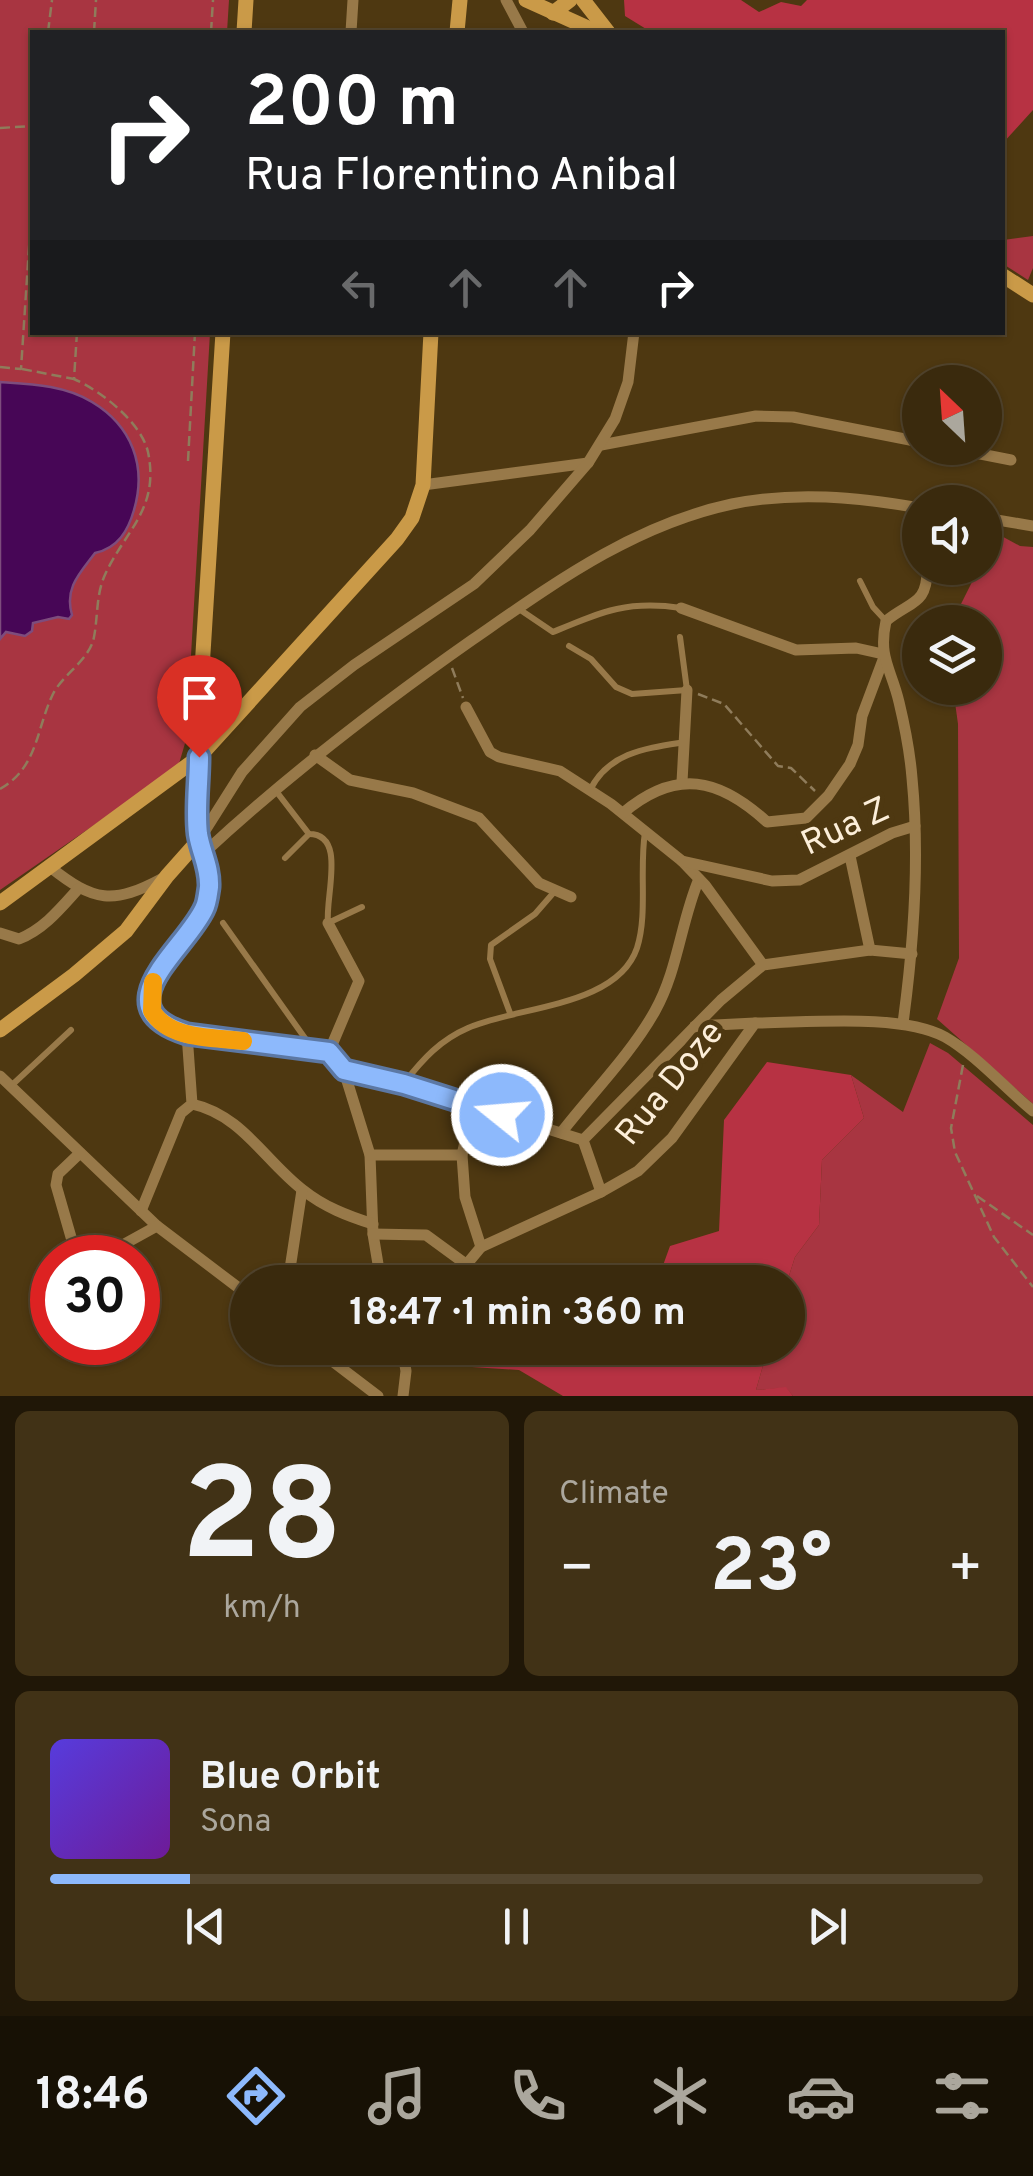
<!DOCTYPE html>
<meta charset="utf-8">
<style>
:root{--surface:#3a2a0d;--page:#413216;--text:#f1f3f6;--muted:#aba79d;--line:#54462e;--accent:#8db9fc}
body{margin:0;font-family:Overpass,sans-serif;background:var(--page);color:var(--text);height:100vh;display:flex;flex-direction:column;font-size:38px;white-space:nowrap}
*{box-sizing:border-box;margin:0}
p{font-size:32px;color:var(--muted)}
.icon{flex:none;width:55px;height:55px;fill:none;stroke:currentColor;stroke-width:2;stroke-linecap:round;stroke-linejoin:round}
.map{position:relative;height:1396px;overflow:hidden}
.details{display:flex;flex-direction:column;gap:15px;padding:15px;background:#201707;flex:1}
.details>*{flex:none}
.hud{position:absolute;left:30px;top:30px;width:975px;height:305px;border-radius:0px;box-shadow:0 2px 8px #0004,0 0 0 2px var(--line);background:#202124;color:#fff;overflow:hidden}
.needle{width:65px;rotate:335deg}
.fabs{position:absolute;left:902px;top:365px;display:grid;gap:20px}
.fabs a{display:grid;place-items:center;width:100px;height:100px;border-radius:50%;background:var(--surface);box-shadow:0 2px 8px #0004,0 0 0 2px var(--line);font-size:50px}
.speed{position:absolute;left:30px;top:1235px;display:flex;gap:20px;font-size:50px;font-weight:700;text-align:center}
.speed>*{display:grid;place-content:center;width:130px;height:130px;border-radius:50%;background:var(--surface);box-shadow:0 2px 8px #0004,0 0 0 2px var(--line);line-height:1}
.speed .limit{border:15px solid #d22;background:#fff;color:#111}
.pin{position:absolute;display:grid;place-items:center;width:85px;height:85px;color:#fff;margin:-102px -42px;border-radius:50% 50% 50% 0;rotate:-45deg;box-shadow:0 0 10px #0007}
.pin .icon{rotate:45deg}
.me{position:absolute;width:110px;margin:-55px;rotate:287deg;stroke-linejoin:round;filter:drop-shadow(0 0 8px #0008)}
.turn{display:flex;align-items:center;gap:35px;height:210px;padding:0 50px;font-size:45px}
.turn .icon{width:130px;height:130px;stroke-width:2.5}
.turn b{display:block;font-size:70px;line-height:85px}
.lanes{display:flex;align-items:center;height:95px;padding:0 50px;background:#0003;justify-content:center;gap:50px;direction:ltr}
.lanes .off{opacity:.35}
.big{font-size:75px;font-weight:700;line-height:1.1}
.details .widget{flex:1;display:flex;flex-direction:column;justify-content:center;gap:15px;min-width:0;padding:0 35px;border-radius:15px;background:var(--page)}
.details .dial{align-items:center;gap:0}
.dial b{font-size:130px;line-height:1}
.song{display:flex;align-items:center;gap:30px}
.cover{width:120px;height:120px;border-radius:15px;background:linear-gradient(135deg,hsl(250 70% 55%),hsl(280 70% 35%))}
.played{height:10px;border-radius:5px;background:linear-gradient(90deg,var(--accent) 15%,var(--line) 15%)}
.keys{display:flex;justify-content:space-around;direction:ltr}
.heat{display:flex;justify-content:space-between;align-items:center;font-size:55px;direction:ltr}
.details .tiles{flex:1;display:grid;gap:15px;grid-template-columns:1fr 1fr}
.widget:last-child{grid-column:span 2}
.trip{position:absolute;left:230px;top:1265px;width:575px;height:100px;border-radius:50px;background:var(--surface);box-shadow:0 2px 8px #0004,0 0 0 2px var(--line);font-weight:700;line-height:100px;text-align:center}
.tab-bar{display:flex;height:160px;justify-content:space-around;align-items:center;background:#171105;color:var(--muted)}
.tab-bar .icon{width:70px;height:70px}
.tab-bar .current{color:var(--accent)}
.tab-bar b{font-size:45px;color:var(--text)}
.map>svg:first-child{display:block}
</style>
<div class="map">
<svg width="1033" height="1396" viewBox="0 0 1033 1396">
<rect width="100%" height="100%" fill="#4e3811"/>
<g fill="#a83541">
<path d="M 0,0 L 229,0 L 227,32 L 32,32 L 32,332 L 210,333 L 186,740 L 178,767 L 0,890 Z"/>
<path d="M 1033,236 L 1033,268 L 1028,280 L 1003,264 L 1003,240 Z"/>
<path d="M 996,533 L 1020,546 L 1033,547 L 1033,1104 L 937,1019 L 959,958 L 958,724 L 953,688 L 985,688 L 985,622 L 952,622 L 979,568 L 985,568 L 985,556 Z"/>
<path d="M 930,1043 L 948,1053 L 1033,1125 L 1033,1396 L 793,1396 L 786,1388 L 756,1390 L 768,1348 L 788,1348 L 787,1282 L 795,1257 L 819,1225 L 822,1160 L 864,1118 L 851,1075 L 903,1112 Z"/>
</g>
<g fill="#b73243">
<path d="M 624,0 L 741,0 L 759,12 L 781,2 L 801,6 L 807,0 L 1033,0 L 1033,110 L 1003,143 L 1002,32 L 651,32 L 625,16 Z"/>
<path d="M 767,1062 L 851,1075 L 864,1118 L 822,1160 L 819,1225 L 795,1257 L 787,1282 L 657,1282 L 670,1246 L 719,1231 L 724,1120 Z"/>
<path d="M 473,1348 L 768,1348 L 756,1390 L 786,1387 L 793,1396 L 563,1396 L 519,1370 L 472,1367 Z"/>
</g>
<path fill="#470656" stroke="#7d4c7d" stroke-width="2.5" d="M 0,382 C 30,384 65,385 92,402 C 132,426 147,466 134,510 C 128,531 118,548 95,553 C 80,573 64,588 72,615 L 69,619 L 58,617 L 33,623 L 32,631 L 25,636 L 6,632 L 0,639 Z"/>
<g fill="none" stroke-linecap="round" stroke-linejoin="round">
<g stroke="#8f7c5b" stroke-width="2.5" stroke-dasharray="10 5" stroke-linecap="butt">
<path d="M 48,32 L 52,0"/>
<path d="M 94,32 L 96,0"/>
<path d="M 211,32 L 213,0"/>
<path d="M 0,128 L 32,126"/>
<path d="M 0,367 L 21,369 L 32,202"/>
<path d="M 22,369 L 74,379 L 77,332"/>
<path d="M 188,461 L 195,332"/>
<path d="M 452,668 L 463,698"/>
<path d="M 698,694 L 724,704 L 778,766 L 791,768 L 815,791"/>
<path d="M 0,789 C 39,767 36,727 54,692 C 65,673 90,659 94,637 C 98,616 96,597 104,577 C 124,531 160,510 148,452 C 141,422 101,391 74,379"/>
<path d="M 963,1065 L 951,1128 L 955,1152 L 994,1237 L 1033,1287"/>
<path d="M 977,1196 L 1033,1235"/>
</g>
<g stroke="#987949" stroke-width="6">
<path d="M 860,581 L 873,607 L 885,620"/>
<path d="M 519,609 L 553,632 C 601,612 627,600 681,608"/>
<path d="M 569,646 L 591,659 L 616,687 L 632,694 L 687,690 L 680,637"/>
<path d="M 590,790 C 609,752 647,748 685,742"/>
<path d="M 276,791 L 309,834 C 347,834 325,896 328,923 L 362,907"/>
<path d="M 285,858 L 309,834"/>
<path d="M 223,923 L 312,1048"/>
<path d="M 510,1013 L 490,959 L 491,945 L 535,914 L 555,891"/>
<path d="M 404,1083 C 423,1059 440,1040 468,1028 C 518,1006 617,1007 637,948 C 648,914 639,870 645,832"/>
<path d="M 12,1085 L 71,1030"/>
<path d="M 467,1265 L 483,1277 L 499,1282"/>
<path d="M 533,1282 L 594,1275 L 628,1266"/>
</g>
<g stroke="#987949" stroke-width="11">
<path d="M 506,0 L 523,32"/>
<path d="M 351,32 L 353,0"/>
<path d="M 601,445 L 756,416 L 793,417 L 920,442"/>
<path d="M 950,448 L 1011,460"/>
<path d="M 423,485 L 588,463"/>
<path d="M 985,518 L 1033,526"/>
<path d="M 681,608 L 796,650 L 856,648 L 883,654"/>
<path d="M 466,707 L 490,752 L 499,757 L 560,771 L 611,804 L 682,861 L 705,885 L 763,965"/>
<path d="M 315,755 L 350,780 L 413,793 L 479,818 L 539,883 L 571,897"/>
<path d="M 682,782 L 687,690"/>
<path d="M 623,813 C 676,768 719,778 767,822 L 806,818 L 828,796 L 850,764 L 858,745 L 862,716 L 883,660"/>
<path d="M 204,853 C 288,775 378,706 472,640 C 553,584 633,525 732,504 C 796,491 856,497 920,508"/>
<path d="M 850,856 L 870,950"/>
<path d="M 682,861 L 772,881 L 799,880 L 892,833 L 915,826"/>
<path d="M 50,867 C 94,902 113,905 163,878"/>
<path d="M 328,923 L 359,981 L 329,1052"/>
<path d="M 0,933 L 19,939 C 44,929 60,909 78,889"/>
<path d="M 903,1023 C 914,942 920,860 912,778 C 910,753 905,727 899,702 C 891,668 878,658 886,621 C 910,601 928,605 927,568"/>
<path d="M 695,1026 L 755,1023"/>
<path d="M 344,1071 L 370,1155 L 373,1234 L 381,1282"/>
<path d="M 0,1076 L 157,1226 L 248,1295"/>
<path d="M 192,1104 C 242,1115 265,1161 303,1190 C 324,1207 348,1216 373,1224"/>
<path d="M 473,1107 L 462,1155 L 465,1197 L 481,1247"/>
<path d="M 561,1133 C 592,1093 631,1054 655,1011 C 678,970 681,921 699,879"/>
<path d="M 583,1140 L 404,1084 L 344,1071 L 329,1052 L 187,1034 C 100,1007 187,949 205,909 C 214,887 207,860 199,840 L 242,772 L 300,707 L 354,665 L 474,584 L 530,530 L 588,463 L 615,419 L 628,382 L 634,332"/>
<path d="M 370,1155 L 462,1155"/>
<path d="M 601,1192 L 583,1140 L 721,1000 L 763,965 L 870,950 L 912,954"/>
<path d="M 141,1211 L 181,1113 L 192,1104 L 187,1034"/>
<path d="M 373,1234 L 426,1235 L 467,1265"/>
<path d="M 77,1258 L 56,1185 L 58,1174 L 80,1153"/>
<path d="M 99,1258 L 157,1226"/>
<path d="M 288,1282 L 302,1190"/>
<path d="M 452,1282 L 481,1247 L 601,1192 L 638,1171 L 672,1138 L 755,1023 C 806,1023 901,1013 945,1037 C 975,1054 1006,1089 1033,1111"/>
<path d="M 315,1348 L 378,1396"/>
<path d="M 402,1348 L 406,1371 L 403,1396"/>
</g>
<g stroke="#ca9a48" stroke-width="15">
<path d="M 526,0 L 597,32"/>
<path d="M 583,0 L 608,32"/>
<path d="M 553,13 L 570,0"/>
<path d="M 244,32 L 246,0"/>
<path d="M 457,32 L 460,0"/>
<path d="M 1002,275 L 1033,295"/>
<path d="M 0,903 L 199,757 L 397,539 L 412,518 L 423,485 L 431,332"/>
<path d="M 0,1030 L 74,975 L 126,931 L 167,876 L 199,840 L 200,701 L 223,332"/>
</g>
</g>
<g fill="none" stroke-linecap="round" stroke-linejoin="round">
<defs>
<path id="route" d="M 199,757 C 199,782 195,809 198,834 C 201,853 210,867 209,887 C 208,894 207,904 204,909 C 185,950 101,1007 187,1034 L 329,1052 L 344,1070 L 404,1084 L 502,1115"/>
</defs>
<use href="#route" stroke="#5c78a4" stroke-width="25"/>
<use href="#route" stroke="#8db9fc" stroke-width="18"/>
<path stroke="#f59e0b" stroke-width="18" d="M 153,982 L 152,1011 C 169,1040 213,1037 243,1041"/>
</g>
<g text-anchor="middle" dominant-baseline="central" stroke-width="10" stroke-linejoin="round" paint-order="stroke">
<g font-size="35" fill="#fceed9" stroke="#4e3811">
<text transform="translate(846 828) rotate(-25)">Rua Z</text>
<text transform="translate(671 1084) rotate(-51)">Rua Doze</text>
</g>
</g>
</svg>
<div class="fabs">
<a><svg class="needle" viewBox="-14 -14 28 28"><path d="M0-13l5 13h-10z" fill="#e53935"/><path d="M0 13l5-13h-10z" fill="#aba79d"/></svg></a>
<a><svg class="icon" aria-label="sound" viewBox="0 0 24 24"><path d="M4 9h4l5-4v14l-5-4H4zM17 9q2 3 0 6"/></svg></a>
<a><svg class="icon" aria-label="layers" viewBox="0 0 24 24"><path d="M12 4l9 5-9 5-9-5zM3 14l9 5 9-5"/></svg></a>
</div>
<div class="speed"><div class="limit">30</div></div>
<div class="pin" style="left:199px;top:757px;background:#d93025"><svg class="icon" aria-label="arrive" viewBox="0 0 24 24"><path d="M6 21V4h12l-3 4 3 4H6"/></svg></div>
<svg class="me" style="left:502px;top:1115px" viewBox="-20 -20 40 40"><circle r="17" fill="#8db9fc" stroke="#fff" stroke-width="3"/><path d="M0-11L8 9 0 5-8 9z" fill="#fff"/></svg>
<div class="trip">18:47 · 1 min · 360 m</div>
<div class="hud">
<div class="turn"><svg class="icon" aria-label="right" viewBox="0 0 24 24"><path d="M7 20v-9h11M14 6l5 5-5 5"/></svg><div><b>200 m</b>Rua Florentino Anibal</div></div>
<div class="lanes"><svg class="icon off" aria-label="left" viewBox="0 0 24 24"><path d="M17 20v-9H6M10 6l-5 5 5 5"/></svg><svg class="icon off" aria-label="ahead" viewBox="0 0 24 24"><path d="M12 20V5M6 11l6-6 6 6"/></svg><svg class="icon off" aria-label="ahead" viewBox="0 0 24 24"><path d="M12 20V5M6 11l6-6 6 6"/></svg><svg class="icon" aria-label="right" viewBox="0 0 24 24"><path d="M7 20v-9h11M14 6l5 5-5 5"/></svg></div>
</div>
</div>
<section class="details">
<div class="tiles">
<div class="widget dial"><b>28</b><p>km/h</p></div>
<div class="widget"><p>Climate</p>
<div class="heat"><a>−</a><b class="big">23°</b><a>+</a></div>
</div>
<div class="widget">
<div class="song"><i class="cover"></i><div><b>Blue Orbit</b><p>Sona</p></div></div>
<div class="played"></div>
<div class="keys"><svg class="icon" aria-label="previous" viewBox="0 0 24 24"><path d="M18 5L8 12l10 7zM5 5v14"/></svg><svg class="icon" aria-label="pause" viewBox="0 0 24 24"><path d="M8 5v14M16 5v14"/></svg><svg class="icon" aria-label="next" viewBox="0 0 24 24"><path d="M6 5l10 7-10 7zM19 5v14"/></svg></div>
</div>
</div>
</section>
<nav class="tab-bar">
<b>18:46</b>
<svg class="icon current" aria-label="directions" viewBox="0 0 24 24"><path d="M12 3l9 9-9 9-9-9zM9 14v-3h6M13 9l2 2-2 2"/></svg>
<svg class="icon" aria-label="music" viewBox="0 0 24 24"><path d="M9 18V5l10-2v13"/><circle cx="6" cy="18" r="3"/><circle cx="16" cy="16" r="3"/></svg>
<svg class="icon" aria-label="phone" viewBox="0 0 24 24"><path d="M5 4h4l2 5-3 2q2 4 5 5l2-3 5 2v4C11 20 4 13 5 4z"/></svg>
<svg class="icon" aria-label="climate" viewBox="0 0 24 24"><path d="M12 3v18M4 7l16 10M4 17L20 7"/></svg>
<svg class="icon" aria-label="car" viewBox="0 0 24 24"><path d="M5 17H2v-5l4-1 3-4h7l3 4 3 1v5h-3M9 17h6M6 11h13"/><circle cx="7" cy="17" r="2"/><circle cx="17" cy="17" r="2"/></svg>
<svg class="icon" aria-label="filters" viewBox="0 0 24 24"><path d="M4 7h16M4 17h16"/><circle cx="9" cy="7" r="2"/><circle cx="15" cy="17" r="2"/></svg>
</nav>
